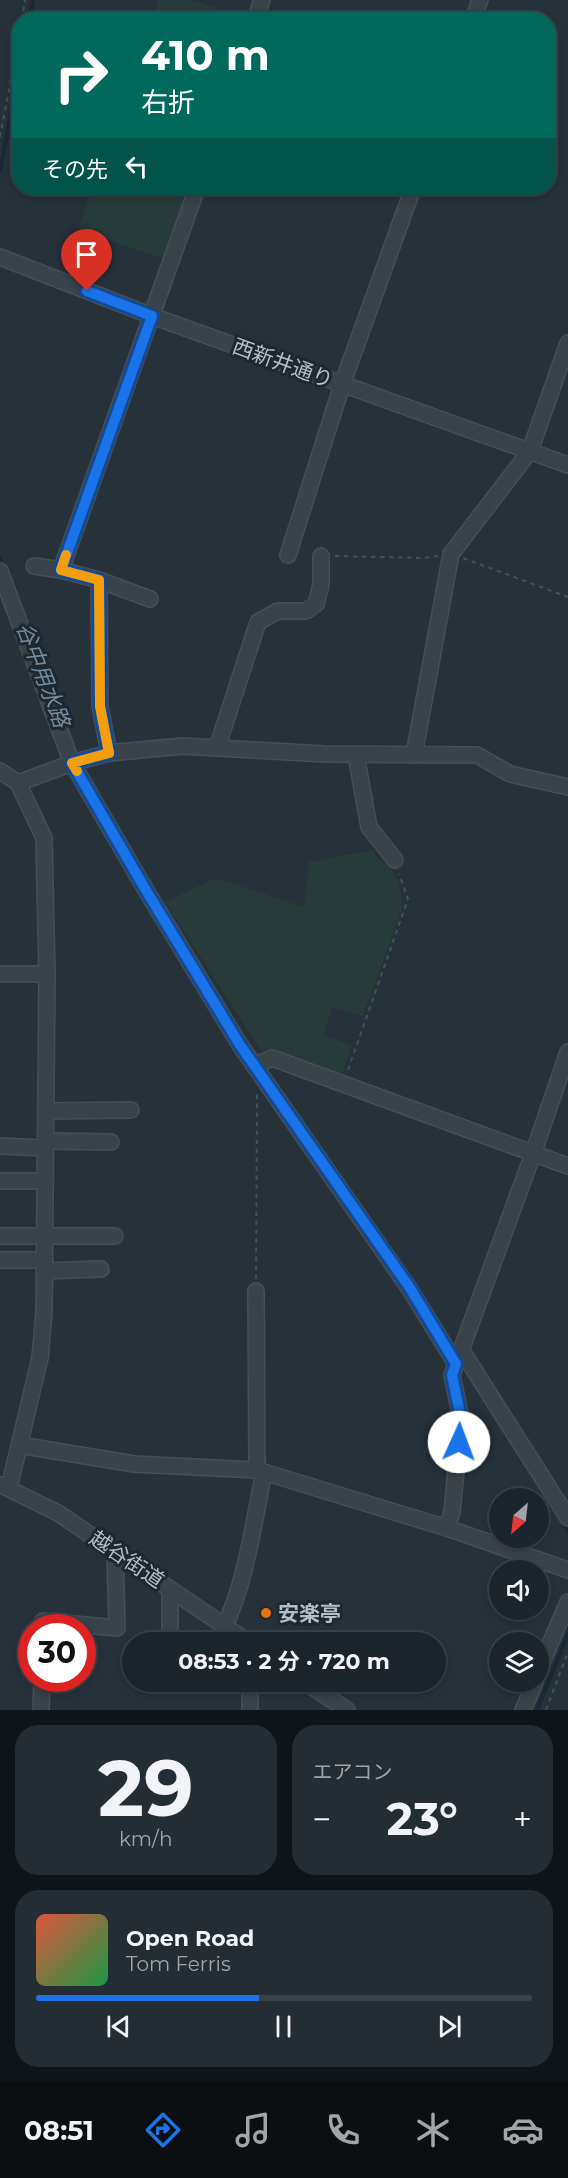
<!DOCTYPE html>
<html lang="ja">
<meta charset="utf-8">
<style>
:root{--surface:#1c252c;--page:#252d34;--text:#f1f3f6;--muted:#a0a5a9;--line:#3a4248;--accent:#1a73e8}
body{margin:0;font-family:Montserrat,"Noto Sans JP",sans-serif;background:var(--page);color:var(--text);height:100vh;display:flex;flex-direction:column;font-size:22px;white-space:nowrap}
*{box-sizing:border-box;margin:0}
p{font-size:20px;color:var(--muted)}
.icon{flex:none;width:33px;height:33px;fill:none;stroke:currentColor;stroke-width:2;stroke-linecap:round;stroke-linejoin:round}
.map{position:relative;height:1710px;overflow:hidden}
.side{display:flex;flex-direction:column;gap:15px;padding:15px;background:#0f1418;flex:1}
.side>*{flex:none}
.hud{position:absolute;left:12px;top:12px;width:544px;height:183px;border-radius:24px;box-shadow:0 3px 9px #0003,0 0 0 2px var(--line);background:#00695c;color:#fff;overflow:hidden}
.needle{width:39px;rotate:208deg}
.controls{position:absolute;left:489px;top:1488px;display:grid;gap:12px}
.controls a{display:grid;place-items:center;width:60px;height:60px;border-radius:50%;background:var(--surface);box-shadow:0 3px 9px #0003,0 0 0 2px var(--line);font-size:30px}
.speed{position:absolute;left:18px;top:1614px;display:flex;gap:12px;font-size:30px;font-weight:700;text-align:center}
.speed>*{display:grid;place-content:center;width:78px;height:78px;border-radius:50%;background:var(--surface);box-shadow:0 3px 9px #0003,0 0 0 2px var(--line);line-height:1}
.speed .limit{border:9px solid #d22;background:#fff;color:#111}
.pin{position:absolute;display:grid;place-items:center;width:51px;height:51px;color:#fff;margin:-62px -26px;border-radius:50% 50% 50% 0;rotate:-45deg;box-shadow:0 0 6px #0007}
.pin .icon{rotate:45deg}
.me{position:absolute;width:66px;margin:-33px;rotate:2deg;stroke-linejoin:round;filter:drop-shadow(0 0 4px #0008)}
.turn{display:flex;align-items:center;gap:21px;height:126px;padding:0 30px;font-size:27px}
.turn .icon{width:78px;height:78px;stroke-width:2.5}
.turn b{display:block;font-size:42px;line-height:51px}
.then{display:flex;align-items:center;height:57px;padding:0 30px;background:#0003;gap:12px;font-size:22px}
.big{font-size:45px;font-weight:700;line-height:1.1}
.side .tile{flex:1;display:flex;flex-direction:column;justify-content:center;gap:9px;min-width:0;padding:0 21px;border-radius:24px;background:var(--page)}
.side .dial{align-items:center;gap:0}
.dial b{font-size:78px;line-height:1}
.song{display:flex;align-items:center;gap:18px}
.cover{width:72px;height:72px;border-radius:9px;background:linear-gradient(135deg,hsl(10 70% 55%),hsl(140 70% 35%))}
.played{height:6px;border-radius:3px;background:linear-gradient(90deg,var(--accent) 45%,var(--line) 45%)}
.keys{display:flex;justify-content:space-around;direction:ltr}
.heat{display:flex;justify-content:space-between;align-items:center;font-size:33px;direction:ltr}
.side .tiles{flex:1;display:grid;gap:15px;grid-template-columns:1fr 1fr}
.tile:last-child{grid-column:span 2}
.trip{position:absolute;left:122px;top:1632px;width:324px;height:60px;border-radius:30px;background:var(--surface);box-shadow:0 3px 9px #0003,0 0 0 2px var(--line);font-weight:700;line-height:60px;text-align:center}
.dock{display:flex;height:96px;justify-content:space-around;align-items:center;background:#0b0f12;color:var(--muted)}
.dock .icon{width:42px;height:42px}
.dock .on{color:var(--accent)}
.dock b{font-size:27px;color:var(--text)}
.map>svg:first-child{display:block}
</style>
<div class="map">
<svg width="568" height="1710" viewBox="0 0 568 1710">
<rect width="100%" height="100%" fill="#26313a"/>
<g fill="#283b3b">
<path d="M 159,0 L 192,0 L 247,18 L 152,19 Z"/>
<path d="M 93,188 L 187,188 L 163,259 L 78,229 Z"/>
<path d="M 373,850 C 380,865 385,861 392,870 C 401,883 403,897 401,912 L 363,1016 L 332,1007 L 323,1035 L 352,1045 L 341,1076 L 260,1049 L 165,902 L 216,878 L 304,907 L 309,862 Z"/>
</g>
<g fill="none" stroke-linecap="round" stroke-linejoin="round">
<g stroke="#1b2936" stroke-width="4">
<path d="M 29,20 L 33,0"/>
<path d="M 0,171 L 20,68"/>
<path d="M 0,559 L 4,568"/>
<path d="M 562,1521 L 568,1531"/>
<path d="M 537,1710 L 568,1634"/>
</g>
<defs>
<g id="minor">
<path d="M 255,20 L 262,0"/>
<path d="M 473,20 L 480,0"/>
<path d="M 0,257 L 152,316 L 568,465"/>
<path d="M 288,555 L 342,385 L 413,188"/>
<path d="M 34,566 L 61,570 L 99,580 L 100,706 L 109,753"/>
<path d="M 61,570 L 197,188"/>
<path d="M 0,571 L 72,763 L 147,892 L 240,1045 L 409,1288 L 456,1364"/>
<path d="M 99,580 L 150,599"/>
<path d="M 217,748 L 258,622 L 278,611 L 306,611 L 316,604 L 321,585 L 321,556"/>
<path d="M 356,755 L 369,827 L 395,860"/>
<path d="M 414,755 L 451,554 L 530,451 L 568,343"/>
<path d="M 0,771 L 18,783 L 44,838 L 47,974 L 44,1312 L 40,1358 L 9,1488"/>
<path d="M 18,783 L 72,763 L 109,753 L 183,746 L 324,754 L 477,755 L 510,774 L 568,787"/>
<path d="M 0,974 L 47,974"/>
<path d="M 254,1066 L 272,1058 L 568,1166"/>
<path d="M 46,1111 L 131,1110"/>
<path d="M 46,1141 L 111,1142"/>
<path d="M 0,1146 L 45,1148"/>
<path d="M 0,1181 L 45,1181"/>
<path d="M 0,1236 L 115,1236"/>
<path d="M 0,1260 L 45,1260"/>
<path d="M 45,1271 L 101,1269"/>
<path d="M 256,1291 L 257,1470"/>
<path d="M 462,1351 L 568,1518"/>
<path d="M 19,1445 L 134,1464 L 257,1470 L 447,1528 L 568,1570"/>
<path d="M 1,1485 L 58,1513 L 248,1642"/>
<path d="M 447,1528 L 452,1512 L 461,1418 L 452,1375 L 533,1154 L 568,1052"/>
<path d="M 170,1589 L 170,1642"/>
<path d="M 224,1627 C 246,1583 254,1520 264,1472"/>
<path d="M 43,1628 L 43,1621 L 117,1628 L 115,1552"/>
<path d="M 538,1672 L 568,1602"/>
<path d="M 305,1682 L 347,1710"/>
<path d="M 41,1710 L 42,1678"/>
<path d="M 250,1710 L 250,1682"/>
<path d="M 523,1710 L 535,1682"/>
</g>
</defs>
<use href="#minor" stroke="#464e56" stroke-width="18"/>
<g stroke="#415352" stroke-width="2" stroke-dasharray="4.5 4.5" stroke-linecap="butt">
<path d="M 22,20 L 25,0"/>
<path d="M 0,137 L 20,32"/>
<path d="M 335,556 L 424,558 L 438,556"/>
<path d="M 463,558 L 568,597"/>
<path d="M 348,1070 L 408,899 L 399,874"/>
<path d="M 256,1279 L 257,1093"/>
<path d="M 546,1710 L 568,1652"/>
</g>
<use href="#minor" stroke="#3a424a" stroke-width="15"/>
</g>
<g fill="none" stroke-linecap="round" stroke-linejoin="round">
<defs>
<path id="route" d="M 87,291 L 152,316 L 61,570 L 99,580 L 100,706 L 109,753 L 72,763 L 147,892 L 240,1045 L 410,1288 L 456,1364 L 452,1375 L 461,1418 L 459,1442"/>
</defs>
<use href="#route" stroke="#114b97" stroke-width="15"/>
<use href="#route" stroke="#1a73e8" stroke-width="10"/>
<path stroke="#f59e0b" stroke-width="10" d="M 66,555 L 61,570 L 99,580 L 100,706 L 109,753 L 72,763 L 77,771"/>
</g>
<circle fill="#e8710a" stroke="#1f272f" stroke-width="2" cx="266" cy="1613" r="6"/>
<g text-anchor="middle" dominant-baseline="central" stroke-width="6" stroke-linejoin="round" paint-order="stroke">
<g font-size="21" fill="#b5bec6" stroke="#1f272f">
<text transform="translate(283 363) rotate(20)">西新井通り</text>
<text transform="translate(127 1559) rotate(34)">越谷街道</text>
</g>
<g font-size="21" font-weight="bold" fill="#b5bec6" stroke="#1f272f" text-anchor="start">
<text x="278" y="1613">安楽亭</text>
</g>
<g font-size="22" font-style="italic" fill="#738ba0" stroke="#1f272f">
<text transform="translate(43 675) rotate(69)">谷中用水路</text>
</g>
</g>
</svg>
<div class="controls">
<a><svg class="needle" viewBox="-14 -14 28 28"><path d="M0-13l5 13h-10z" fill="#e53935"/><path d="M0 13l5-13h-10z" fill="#a0a5a9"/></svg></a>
<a><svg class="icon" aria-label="sound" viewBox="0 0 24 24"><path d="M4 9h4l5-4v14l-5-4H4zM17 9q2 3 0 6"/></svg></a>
<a><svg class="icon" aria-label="layers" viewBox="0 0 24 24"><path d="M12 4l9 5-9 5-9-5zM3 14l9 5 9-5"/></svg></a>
</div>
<div class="speed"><div class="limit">30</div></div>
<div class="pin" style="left:87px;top:291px;background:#d93025"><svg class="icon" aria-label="arrive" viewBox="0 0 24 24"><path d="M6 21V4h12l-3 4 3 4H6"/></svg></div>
<svg class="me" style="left:459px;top:1442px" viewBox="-20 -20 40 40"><circle r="19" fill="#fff"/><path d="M0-13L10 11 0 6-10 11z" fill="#1a73e8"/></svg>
<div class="trip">08:53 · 2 分 · 720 m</div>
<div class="hud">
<div class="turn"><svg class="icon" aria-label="right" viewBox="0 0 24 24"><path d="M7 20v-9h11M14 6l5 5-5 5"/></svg><div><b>410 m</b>右折</div></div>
<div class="then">その先<svg class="icon" aria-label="left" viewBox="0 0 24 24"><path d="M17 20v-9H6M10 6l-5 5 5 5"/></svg></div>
</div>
</div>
<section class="side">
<div class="tiles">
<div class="tile dial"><b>29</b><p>km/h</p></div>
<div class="tile"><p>エアコン</p>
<div class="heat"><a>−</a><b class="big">23°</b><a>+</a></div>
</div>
<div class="tile">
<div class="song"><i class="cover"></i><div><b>Open Road</b><p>Tom Ferris</p></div></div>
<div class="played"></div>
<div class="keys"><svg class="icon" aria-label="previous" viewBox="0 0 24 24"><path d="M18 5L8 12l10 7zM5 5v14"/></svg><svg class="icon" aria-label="pause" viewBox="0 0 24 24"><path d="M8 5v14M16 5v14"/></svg><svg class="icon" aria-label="next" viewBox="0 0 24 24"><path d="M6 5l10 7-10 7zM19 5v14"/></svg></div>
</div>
</div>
</section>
<nav class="dock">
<b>08:51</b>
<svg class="icon on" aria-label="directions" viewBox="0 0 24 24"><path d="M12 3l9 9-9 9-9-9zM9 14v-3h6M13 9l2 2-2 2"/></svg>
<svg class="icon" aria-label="music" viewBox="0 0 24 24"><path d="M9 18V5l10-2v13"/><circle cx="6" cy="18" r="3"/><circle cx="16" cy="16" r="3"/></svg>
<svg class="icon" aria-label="phone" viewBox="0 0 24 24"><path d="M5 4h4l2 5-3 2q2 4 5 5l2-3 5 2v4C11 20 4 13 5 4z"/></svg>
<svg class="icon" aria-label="climate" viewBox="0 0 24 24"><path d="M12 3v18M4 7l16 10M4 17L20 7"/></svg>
<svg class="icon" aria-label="car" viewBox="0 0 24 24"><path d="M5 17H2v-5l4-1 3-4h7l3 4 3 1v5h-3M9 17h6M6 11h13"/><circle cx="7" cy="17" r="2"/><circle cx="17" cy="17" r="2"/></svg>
</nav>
